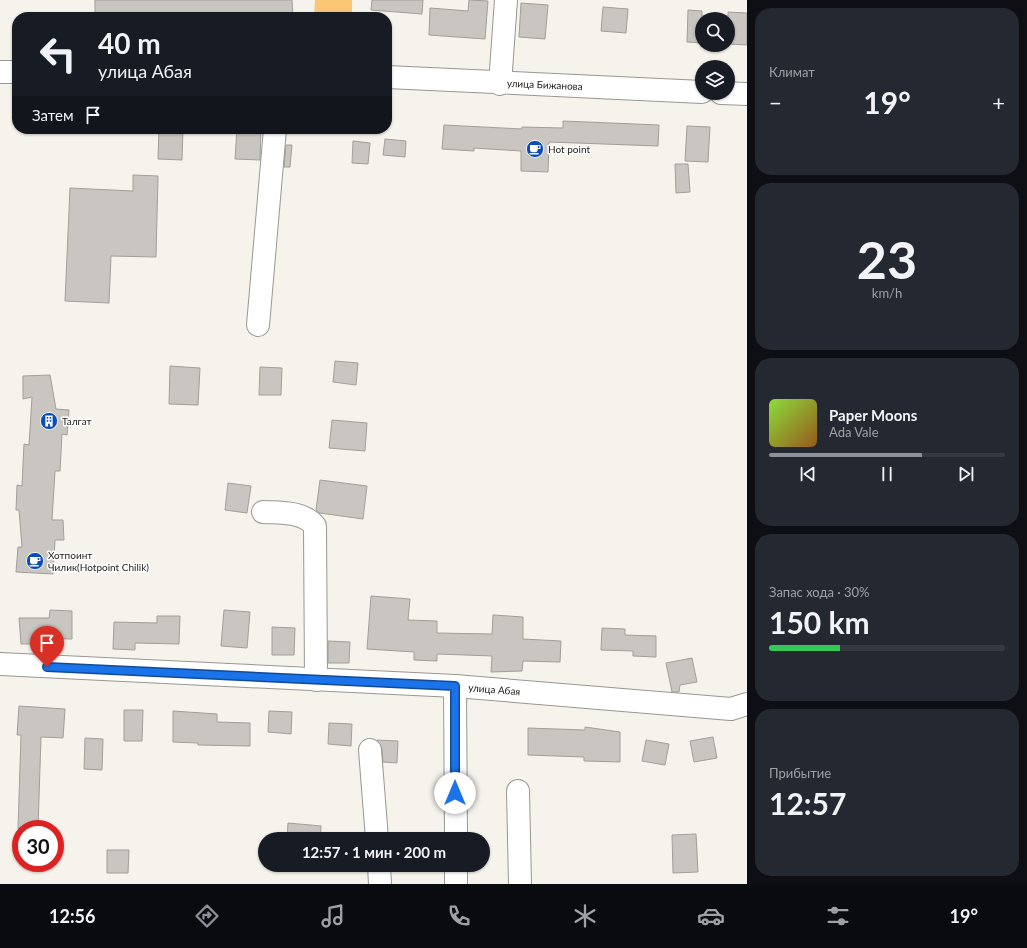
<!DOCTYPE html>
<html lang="ru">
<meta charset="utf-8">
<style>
:root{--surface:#171b24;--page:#242831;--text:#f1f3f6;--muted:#9ea1a6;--line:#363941;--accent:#8c9099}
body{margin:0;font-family:Lato,sans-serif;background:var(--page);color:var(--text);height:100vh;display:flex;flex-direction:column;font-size:15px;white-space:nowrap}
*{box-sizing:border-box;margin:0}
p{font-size:13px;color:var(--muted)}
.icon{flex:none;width:22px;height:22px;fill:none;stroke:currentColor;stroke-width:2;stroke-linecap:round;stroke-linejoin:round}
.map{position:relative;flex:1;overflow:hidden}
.side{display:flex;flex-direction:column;gap:8px;padding:8px;background:#0d0f14;width:280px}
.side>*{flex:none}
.banner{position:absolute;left:12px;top:12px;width:380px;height:122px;border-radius:16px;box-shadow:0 1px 3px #0004;background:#171b24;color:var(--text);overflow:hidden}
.tools{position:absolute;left:695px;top:12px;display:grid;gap:8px}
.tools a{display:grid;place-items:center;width:40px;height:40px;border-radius:50%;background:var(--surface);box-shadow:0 1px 3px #0004;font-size:20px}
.speed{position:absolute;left:12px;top:820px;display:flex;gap:8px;font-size:20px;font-weight:700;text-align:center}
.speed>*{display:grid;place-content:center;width:52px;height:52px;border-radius:50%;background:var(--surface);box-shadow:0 1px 3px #0004;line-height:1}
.speed .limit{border:6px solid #d22;background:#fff;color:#111}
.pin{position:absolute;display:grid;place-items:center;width:34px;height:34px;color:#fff;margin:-41px -17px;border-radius:50% 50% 50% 0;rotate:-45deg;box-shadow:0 0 4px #0007}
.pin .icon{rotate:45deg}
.me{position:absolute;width:44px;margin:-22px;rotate:0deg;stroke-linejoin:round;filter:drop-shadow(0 0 3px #0008)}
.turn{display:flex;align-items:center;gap:14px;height:84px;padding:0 20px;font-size:18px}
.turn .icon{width:52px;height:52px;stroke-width:2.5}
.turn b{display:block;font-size:28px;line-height:34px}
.then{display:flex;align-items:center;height:38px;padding:0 20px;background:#0003;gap:8px;font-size:15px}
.big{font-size:30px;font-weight:700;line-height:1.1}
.side .tile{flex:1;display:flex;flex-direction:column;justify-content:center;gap:6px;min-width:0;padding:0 14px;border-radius:16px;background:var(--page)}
.side .dial{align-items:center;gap:0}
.dial b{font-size:52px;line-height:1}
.song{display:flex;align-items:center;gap:12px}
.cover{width:48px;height:48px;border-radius:6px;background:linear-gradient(135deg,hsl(90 70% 55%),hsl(30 70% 35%))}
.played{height:4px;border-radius:2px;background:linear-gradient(90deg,var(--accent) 65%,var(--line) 65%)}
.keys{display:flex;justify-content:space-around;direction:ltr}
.heat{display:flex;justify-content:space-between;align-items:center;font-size:22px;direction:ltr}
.charge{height:6px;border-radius:3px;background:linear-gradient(90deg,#34c759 30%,var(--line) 0)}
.trip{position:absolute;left:258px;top:832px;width:232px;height:40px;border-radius:20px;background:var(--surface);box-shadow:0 1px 3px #0004;font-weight:700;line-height:40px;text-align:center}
.dock{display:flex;height:64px;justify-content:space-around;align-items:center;background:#090b0e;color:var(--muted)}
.dock .icon{width:28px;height:28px}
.dock .on{color:var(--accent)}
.dock b{font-size:18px;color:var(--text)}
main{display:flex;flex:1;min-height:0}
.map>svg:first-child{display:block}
</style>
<main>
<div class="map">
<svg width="747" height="884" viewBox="0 0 747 884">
<rect width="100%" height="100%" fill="#f6f2ec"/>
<path fill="#fbc676" d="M 315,0 L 352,0 L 352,17 L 314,17 Z"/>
<g fill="#c9c5c0" stroke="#a29e99">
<path d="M 95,0 L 292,0 L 293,17 L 95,17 Z"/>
<path d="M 372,0 L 423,0 L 422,14 L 371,10 Z"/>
<path d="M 469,0 L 488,1 L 485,39 L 429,35 L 430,8 L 468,11 Z"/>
<path d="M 521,3 L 548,5 L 545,39 L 519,37 Z"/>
<path d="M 603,7 L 628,9 L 626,33 L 601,31 Z"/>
<path d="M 688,10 L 702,11 L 702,43 L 687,42 Z"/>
<path d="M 728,12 L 747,13 L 747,45 L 728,44 Z"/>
<path d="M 563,121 L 659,125 L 658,146 L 549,142 L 548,172 L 521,171 L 521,151 L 474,148 L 474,151 L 442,149 L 444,125 L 522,129 L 522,127 L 563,128 Z"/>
<path d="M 687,126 L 710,127 L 708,162 L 685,161 Z"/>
<path d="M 159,129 L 183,129 L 182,160 L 158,159 Z"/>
<path d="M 237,129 L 261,129 L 260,160 L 235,159 Z"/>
<path d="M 385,139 L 406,141 L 405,157 L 383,155 Z"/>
<path d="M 353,141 L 370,143 L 368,164 L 352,163 Z"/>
<path d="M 286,145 L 292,145 L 290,167 L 284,167 Z"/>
<path d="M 675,164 L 688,164 L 690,192 L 676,193 Z"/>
<path d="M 133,175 L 158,176 L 156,257 L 111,256 L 109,303 L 65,301 L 70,188 L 133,191 Z"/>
<path d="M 335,361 L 358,363 L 356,385 L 333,382 Z"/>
<path d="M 170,366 L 200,368 L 198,405 L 169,404 Z"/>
<path d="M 260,367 L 282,368 L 281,395 L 259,395 Z"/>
<path d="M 50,375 L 56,409 L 69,410 L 67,435 L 62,434 L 60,471 L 55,471 L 52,520 L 63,520 L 64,540 L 55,540 L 53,574 L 16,572 L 18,547 L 22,547 L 19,510 L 16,510 L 17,485 L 22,486 L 24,444 L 29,445 L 32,397 L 23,399 L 23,376 Z"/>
<path d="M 332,420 L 367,423 L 365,451 L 329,448 Z"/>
<path d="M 320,480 L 367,486 L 363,519 L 320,513 L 316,510 Z"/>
<path d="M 228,483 L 251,486 L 247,513 L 225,510 Z"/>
<path d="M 371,596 L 410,599 L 408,620 L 437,621 L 437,633 L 492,634 L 493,615 L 523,617 L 523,639 L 561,641 L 560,662 L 523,661 L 522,671 L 491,672 L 492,656 L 437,654 L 437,661 L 414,660 L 414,652 L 367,649 Z"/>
<path d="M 50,610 L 72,611 L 72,639 L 41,638 L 41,644 L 21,644 L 19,618 L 49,618 Z"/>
<path d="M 224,610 L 250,612 L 247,648 L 221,646 Z"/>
<path d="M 157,616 L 180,616 L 179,644 L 135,643 L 135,650 L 113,649 L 114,622 L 157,623 Z"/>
<path d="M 272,627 L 295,628 L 294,655 L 272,655 Z"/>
<path d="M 602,628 L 625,629 L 625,635 L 656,636 L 656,657 L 633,656 L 633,651 L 601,650 Z"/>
<path d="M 328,641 L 350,642 L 349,663 L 328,663 Z"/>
<path d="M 692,658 L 697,682 L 680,685 L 679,692 L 672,692 L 666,663 Z"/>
<path d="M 19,706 L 65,709 L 63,738 L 41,737 L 38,829 L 18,829 L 21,735 L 17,735 Z"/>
<path d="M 124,710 L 143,710 L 142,741 L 124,741 Z"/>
<path d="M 173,711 L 217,714 L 217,722 L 250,723 L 250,746 L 198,745 L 198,743 L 173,742 Z"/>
<path d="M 269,711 L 292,712 L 291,734 L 268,732 Z"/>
<path d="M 329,723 L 352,724 L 351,746 L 328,744 Z"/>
<path d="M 585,727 L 620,732 L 620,762 L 584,761 L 584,757 L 528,755 L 528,728 L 585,730 Z"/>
<path d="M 713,737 L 717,758 L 694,762 L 690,741 Z"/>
<path d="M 85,738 L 103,739 L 102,770 L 84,769 Z"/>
<path d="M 377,740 L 398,741 L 397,763 L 383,762 L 382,749 Z"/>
<path d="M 646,740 L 669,744 L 665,765 L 642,761 Z"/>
<path d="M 288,823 L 321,826 L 320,839 L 287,839 Z"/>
<path d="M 696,834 L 698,872 L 673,873 L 672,835 Z"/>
<path d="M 107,850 L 129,850 L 128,873 L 107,873 Z"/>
</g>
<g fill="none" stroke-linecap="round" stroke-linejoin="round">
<defs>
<g id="minor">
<path d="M 0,72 L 17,72"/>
<path id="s1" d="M 387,77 L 702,92"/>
<path d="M 500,84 L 506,0"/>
<path d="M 721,93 L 747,94"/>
<path d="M 258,325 L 275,129"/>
<path d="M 263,512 C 280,513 303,511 315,526 L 316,680"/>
<path id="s2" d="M 0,664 L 455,686 L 731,709 L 747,704"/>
<path d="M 455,686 L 456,839"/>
<path d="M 370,750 L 377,839"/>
<path d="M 518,791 L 520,884"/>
<path d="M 379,865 L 380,884"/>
<path d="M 456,865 L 456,884"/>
</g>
</defs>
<use href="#minor" stroke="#9a9691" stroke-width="24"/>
<use href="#minor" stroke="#fff" stroke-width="22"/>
</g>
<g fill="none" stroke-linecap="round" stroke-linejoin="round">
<defs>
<path id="route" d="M 47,667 L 455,686 L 455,793"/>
</defs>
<use href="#route" stroke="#114b97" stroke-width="10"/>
<use href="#route" stroke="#1a73e8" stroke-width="7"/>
</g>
<defs>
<symbol id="cafe-disc" viewBox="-11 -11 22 22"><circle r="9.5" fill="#0c4cb7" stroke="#fff"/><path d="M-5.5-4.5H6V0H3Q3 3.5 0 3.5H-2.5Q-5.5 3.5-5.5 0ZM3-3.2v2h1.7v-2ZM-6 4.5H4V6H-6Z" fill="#fff"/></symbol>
<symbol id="building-disc" viewBox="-11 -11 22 22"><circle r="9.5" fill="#0c4cb7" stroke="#fff"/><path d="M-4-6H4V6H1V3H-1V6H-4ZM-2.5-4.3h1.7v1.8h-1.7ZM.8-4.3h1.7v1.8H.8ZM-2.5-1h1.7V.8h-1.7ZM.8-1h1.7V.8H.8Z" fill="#fff"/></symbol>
</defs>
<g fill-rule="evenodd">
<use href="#cafe-disc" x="525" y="139" width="20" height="20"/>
<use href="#building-disc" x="39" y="411" width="20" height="20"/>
<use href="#cafe-disc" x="25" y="551" width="20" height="20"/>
</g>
<g text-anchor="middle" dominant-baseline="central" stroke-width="3" stroke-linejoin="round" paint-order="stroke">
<g font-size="10" fill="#1d1b19" stroke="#fff">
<text stroke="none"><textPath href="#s1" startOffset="158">улица Бижанова</textPath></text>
<text stroke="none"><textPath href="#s2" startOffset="495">улица Абая</textPath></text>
</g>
<g font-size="10" fill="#1d1b19" stroke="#fff" text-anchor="start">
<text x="548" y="149">Hot point</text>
<text x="62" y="421">Талгат</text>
<text x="48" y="555">Хотпоинт<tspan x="48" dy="12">Чилик(Hotpoint Chilik)</tspan></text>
</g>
</g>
</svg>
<div class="tools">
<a><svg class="icon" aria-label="search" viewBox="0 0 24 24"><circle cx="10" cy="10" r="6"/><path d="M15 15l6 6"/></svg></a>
<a><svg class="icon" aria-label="layers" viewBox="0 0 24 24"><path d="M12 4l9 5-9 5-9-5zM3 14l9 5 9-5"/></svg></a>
</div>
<div class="speed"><div class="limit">30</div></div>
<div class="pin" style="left:47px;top:667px;background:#d93025"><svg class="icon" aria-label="arrive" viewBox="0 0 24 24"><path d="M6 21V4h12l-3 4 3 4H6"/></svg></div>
<svg class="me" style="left:455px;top:793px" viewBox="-20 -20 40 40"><circle r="19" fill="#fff"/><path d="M0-13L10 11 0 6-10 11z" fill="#1a73e8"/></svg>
<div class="trip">12:57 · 1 мин · 200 m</div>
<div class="banner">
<div class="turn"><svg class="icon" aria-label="left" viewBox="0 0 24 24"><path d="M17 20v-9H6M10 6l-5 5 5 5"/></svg><div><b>40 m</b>улица Абая</div></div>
<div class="then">Затем<svg class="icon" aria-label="arrive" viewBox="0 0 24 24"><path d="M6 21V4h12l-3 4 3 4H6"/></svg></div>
</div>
</div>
<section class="side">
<div class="tile"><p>Климат</p>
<div class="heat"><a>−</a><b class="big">19°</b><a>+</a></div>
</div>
<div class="tile dial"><b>23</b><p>km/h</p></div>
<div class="tile">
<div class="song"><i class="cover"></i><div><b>Paper Moons</b><p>Ada Vale</p></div></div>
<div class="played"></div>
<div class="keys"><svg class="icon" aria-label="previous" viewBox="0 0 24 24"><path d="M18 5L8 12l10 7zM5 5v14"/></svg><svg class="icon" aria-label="pause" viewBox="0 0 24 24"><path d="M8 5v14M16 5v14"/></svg><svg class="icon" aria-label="next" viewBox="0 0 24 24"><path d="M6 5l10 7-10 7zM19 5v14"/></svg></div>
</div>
<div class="tile"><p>Запас хода · 30%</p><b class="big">150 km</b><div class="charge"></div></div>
<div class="tile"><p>Прибытие</p><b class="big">12:57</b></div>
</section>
</main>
<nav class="dock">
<b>12:56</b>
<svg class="icon on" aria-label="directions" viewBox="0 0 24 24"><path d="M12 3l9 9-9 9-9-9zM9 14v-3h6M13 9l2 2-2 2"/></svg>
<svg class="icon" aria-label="music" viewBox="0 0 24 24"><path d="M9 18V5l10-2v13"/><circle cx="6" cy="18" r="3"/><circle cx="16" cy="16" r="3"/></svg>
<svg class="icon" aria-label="phone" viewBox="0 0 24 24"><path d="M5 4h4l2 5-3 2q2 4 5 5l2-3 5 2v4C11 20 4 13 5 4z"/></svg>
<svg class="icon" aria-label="climate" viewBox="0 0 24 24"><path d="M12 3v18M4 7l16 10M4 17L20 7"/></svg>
<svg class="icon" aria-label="car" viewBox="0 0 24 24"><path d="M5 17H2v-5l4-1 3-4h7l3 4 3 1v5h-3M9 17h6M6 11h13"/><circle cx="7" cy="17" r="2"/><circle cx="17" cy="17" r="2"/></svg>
<svg class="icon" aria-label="filters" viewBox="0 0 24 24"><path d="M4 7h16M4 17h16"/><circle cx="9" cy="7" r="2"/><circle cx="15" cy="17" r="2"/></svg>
<b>19°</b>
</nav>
